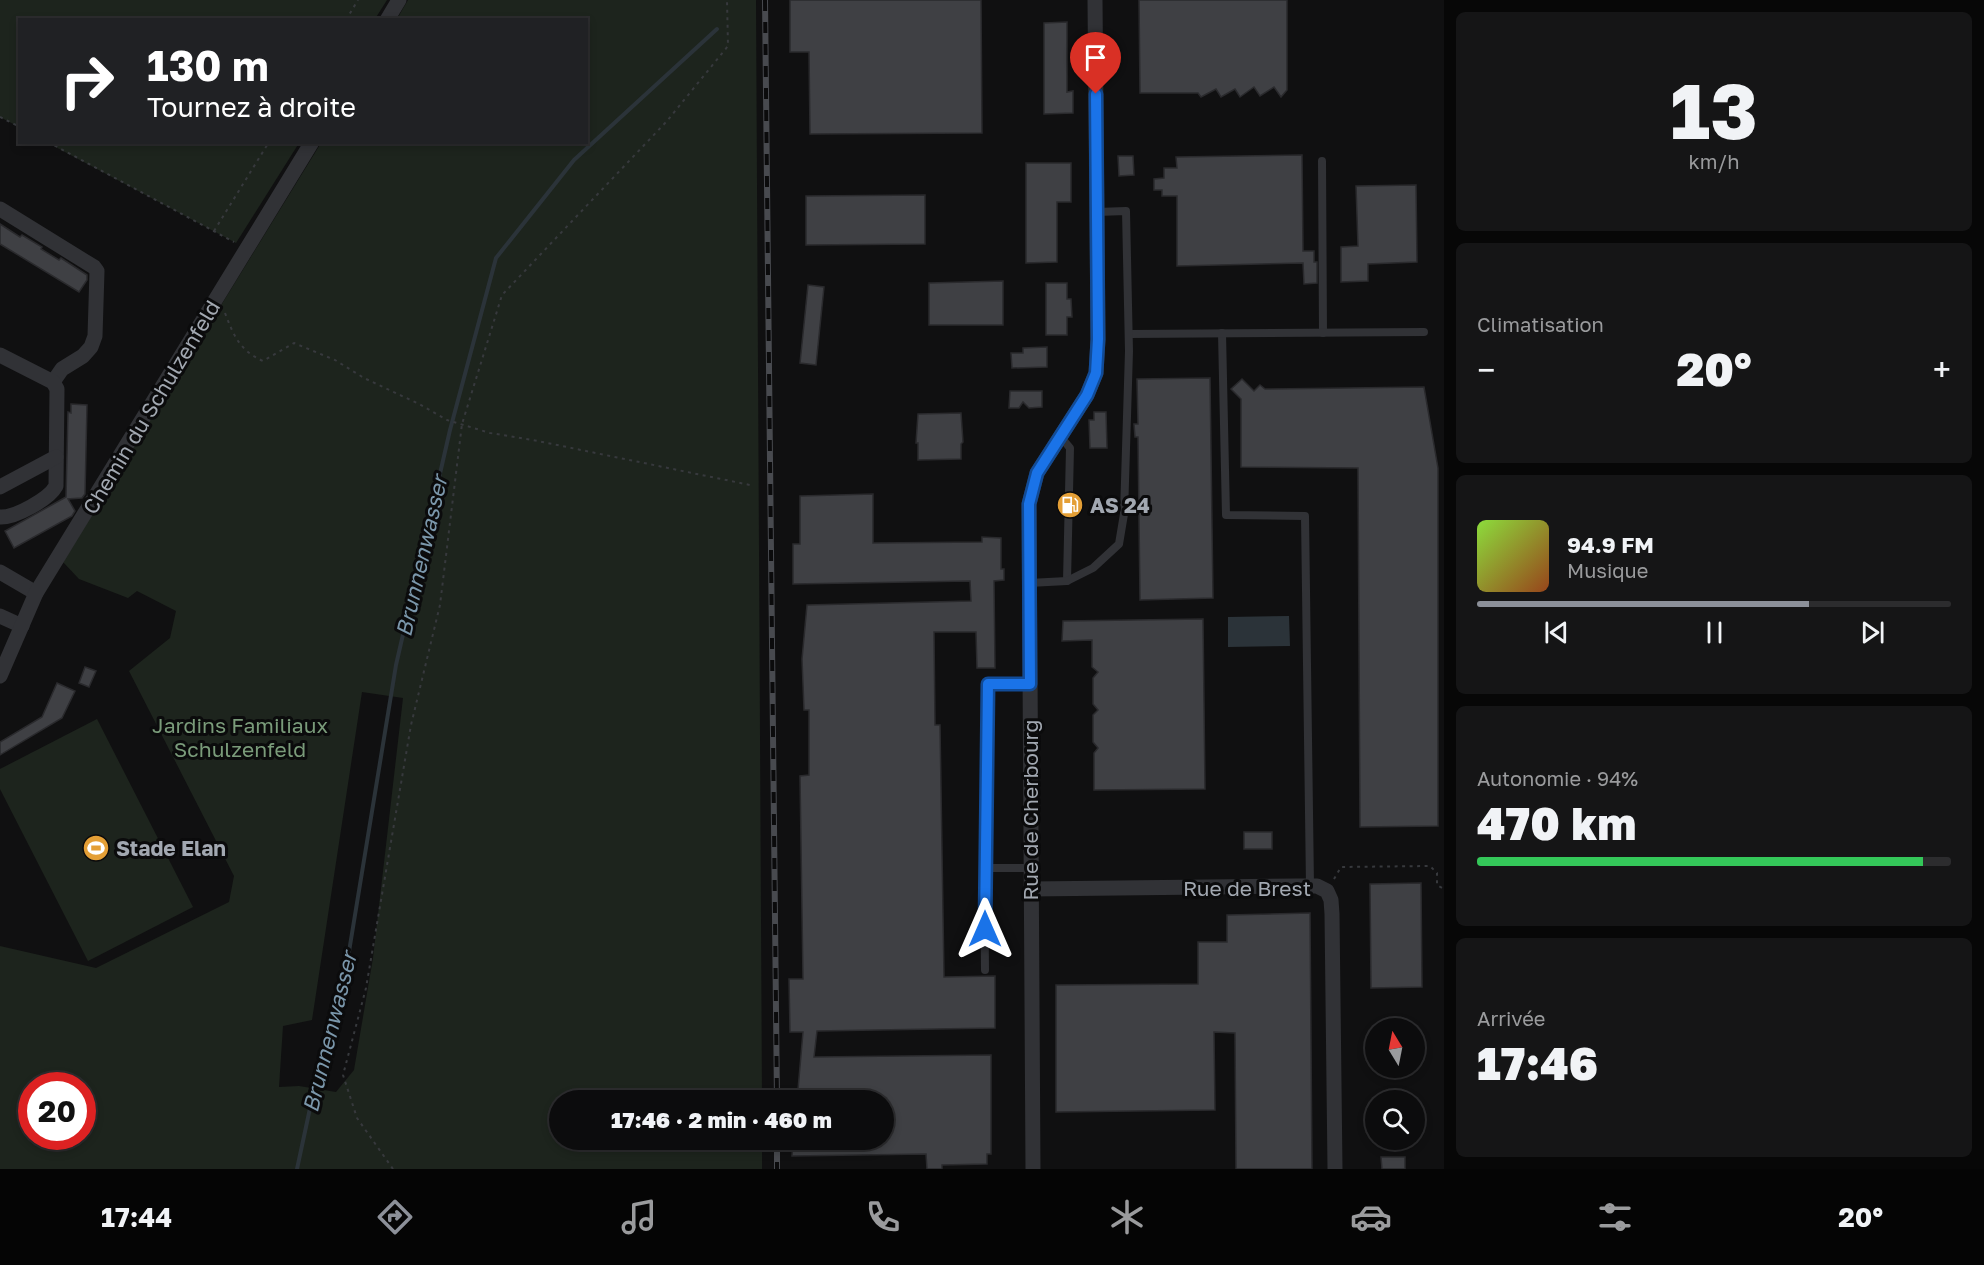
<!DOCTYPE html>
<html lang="fr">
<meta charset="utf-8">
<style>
:root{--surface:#0c0c0d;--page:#151516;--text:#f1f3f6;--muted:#9a9b9d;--line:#2c2c2e;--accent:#8c9099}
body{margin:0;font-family:"Golos Text",sans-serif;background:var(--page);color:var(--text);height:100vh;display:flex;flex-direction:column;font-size:22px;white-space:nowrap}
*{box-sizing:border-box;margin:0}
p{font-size:20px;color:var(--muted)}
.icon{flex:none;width:33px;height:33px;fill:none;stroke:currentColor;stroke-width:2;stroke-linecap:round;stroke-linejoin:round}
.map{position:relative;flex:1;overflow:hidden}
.drawer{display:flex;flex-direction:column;gap:12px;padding:12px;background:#070707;width:540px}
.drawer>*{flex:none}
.hud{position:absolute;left:18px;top:18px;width:570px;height:126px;border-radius:0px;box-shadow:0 3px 9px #0003,0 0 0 2px var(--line);background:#202124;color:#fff;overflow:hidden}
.needle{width:39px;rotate:350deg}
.buttons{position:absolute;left:1365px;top:1018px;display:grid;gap:12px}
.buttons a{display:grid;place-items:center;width:60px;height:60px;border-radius:50%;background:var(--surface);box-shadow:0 3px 9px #0003,0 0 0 2px var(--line);font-size:30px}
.speed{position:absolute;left:18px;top:1072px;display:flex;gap:12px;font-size:30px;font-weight:700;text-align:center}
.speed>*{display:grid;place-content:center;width:78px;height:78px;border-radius:50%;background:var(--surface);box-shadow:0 3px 9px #0003,0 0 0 2px var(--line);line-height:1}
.speed .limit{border:9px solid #d22;background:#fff;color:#111}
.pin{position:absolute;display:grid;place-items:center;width:51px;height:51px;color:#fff;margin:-62px -26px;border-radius:50% 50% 50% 0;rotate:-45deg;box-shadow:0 0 6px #0007}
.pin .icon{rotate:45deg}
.me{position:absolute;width:66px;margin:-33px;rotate:0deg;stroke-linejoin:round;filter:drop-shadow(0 0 4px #0008)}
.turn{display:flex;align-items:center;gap:21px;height:126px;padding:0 30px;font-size:27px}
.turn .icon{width:78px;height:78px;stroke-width:2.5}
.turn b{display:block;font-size:42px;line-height:51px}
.big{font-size:45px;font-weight:800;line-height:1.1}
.drawer .widget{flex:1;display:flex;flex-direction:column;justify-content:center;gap:9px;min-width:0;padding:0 21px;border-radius:9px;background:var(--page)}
.drawer .dial{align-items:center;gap:0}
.dial b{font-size:78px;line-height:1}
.song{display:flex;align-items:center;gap:18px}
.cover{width:72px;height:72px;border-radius:9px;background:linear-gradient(135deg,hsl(90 70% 55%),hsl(20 70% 35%))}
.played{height:6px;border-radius:3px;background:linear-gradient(90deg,var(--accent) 70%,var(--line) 70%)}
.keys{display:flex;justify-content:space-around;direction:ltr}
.heat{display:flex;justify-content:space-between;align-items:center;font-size:33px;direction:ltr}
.charge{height:9px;border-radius:4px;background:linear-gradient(90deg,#34c759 94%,var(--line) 0)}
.trip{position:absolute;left:549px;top:1090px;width:345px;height:60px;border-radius:30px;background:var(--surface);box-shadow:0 3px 9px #0003,0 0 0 2px var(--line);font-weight:800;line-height:60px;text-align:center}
.menu{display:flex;height:96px;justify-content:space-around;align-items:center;background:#050505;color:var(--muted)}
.menu .icon{width:42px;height:42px}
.menu .on{color:var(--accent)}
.menu b{font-size:27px;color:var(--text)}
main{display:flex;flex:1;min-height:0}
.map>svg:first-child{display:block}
</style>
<main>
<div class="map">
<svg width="1444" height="1169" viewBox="0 0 1444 1169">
<rect width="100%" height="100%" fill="#101011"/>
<g fill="#1d241d" fill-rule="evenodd">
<path d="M 0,0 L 387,0 L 375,19 L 20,20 L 19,127 L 0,117 Z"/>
<path d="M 408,0 L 756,0 L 762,1101 L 560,1101 L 560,1140 L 762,1140 L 762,1169 L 0,1169 L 0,946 L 96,968 L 229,902 L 234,876 L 129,671 L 170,638 L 176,611 L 137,591 L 128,598 L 79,579 L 63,562 L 321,143 L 586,142 L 586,20 L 397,19 ZM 362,692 L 403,698 L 373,958 L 354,1070 L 336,1092 L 299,1086 L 279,1087 L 283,1026 L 312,1020 ZM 32,1086 L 82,1086 L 82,1137 L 32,1137 Z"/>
<path d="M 48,143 L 299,142 L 299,143 L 236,243 Z"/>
<path d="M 97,719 L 193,907 L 88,961 L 0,789 L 0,769 Z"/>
</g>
<path fill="#2b3339" d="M 1289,616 L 1290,646 L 1228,647 L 1228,617 Z"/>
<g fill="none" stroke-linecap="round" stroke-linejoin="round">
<path stroke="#2b3339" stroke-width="4" d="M 297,1169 L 324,1043 L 345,976 L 396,665 L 450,430 L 496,258 L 574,160 L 717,29"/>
</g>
<g fill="#3f4044" stroke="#2a2a2d" stroke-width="1.5">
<path d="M 790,0 L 981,0 L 982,133 L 810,134 L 809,52 L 790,52 Z"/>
<path d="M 1139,0 L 1287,0 L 1287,90 L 1281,97 L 1274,87 L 1260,96 L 1254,87 L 1240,97 L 1235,89 L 1221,97 L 1216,89 L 1201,97 L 1198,93 L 1140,93 Z"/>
<path d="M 1067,22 L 1067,92 L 1073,91 L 1073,113 L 1044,114 L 1044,23 Z"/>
<path d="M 1302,155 L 1303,251 L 1314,251 L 1314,262 L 1317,262 L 1317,283 L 1304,284 L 1303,263 L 1177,266 L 1177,196 L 1162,196 L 1162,190 L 1154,190 L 1154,179 L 1164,178 L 1164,168 L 1177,168 L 1176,157 Z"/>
<path d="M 1118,156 L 1133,156 L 1134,175 L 1119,176 Z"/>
<path d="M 1026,163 L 1071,163 L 1071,202 L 1057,202 L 1057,262 L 1026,263 Z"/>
<path d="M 1416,185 L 1417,262 L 1368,264 L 1368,281 L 1341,282 L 1341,247 L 1358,246 L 1356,186 Z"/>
<path d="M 925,195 L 925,244 L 806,245 L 806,196 Z"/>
<path d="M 0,224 L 20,237 L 22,235 L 42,247 L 41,249 L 59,260 L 61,258 L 87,275 L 87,280 L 79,292 L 0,244 Z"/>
<path d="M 1003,281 L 1003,325 L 929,325 L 929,283 Z"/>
<path d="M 1046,283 L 1067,283 L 1067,299 L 1071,299 L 1072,317 L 1067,317 L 1067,335 L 1046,335 Z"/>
<path d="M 808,285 L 824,287 L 816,365 L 800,363 Z"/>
<path d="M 1047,347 L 1047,367 L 1012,368 L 1011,353 L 1023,353 L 1023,348 Z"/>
<path d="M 1210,378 L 1213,598 L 1140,600 L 1138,437 L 1135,437 L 1134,424 L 1138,424 L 1137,379 Z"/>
<path d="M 1242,379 L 1254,391 L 1260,385 L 1265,389 L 1424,387 L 1438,468 L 1438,826 L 1360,827 L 1358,468 L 1241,467 L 1241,399 L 1231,389 Z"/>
<path d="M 1010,391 L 1042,391 L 1042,407 L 1029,408 L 1023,402 L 1019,408 L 1009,408 Z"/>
<path d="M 71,404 L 87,405 L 85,494 L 82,498 L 68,499 L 75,511 L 72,516 L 14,548 L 5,531 L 66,497 L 68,412 L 71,413 Z"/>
<path d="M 1094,412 L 1106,412 L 1107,448 L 1090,448 L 1089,420 L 1094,420 Z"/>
<path d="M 961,413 L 963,442 L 961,444 L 961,459 L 918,460 L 918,443 L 916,443 L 918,414 Z"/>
<path d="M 873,494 L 873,543 L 982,542 L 982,537 L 1001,538 L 1001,569 L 1004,569 L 1004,580 L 994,581 L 995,668 L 977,668 L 976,632 L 934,632 L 935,725 L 940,725 L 944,977 L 995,976 L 995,1028 L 817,1031 L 814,1057 L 991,1055 L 991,1154 L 987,1154 L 987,1164 L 942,1165 L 942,1169 L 927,1169 L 926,1154 L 792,1156 L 793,1140 L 884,1140 L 884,1101 L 797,1101 L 803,1032 L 790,1032 L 789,979 L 803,979 L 800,776 L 809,775 L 809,710 L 804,710 L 802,659 L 807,605 L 971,601 L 970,581 L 793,584 L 793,544 L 800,544 L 800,496 Z"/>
<path d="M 1203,619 L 1205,789 L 1094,790 L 1094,753 L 1098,748 L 1093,742 L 1093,715 L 1098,710 L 1093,704 L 1093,678 L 1098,672 L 1092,667 L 1092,640 L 1062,641 L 1063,621 Z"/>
<path d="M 85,667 L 96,671 L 89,687 L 79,683 Z"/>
<path d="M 57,683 L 75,691 L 62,718 L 0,755 L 0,742 L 42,717 Z"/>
<rect x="1244" y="832" width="28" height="17"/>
<path d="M 1421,883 L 1422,987 L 1371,988 L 1370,884 Z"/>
<path d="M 1310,913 L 1312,1169 L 1236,1169 L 1235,1033 L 1214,1032 L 1215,1110 L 1056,1112 L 1056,985 L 1198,984 L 1198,942 L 1227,942 L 1227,915 Z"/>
<path d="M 1381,1157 L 1405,1157 L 1405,1169 L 1382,1169 Z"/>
</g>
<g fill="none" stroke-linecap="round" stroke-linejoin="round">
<g stroke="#37393d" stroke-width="2" stroke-dasharray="3 4.5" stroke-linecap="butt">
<path d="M 346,20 L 358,0"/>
<path d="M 0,117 L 20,127"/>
<path d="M 48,142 L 234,242"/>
<path d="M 214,231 L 269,142"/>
<path d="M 225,313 C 234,336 239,350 263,361 L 294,343 L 335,360 L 364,378 L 419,404 L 447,420 L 490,433 L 533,440 L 750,485"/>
<path d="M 1334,879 L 1341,867 L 1430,866 L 1437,873 L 1437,885 L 1444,889"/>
<path d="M 393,1169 L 357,1118 L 343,1075 L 366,988 L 411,725 L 440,605 L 462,424 L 502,295 L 667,121 L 728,46 L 727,0"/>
</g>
<g stroke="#313236" stroke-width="8">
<path d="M 1322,161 L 1323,333"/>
<path d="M 1222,333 L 1226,515 L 1305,516 L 1310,886"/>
<path d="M 1129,334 L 1424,332"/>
<path d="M 1060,436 L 1070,448 L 1067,581"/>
<path d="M 1029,583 L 1067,581 L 1093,568 L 1119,544 L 1124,514 L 1129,351 L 1126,211 L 1097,212"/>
<path d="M 1030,684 L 988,684 L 984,868 L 1031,868"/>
<path d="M 984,868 L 985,970"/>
</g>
<g stroke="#313236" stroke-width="15">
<path d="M 387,20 L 399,0"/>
<path d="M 0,209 L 94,267 L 97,271 L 95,336 L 91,347 L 83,356 L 62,369 L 53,382"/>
<path d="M 0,355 L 53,382 L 57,389 L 56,486 C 49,499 15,518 0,517"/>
<path d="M 0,487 L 56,457"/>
<path d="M 0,572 L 36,593"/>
<path d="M 0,616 L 22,626"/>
<path d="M 0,676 L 36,593 L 312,142"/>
<path d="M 1031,889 L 1296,886 L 1317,886 L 1327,891 L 1331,900 L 1332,914 L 1335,1169"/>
<path d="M 1033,1169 L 1029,504 L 1037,473 L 1087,395 L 1096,373 L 1098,340 L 1095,0"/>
</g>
<defs>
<g id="rail">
<path d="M 765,0 L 777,1101"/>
<path d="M 777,1140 L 777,1169"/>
</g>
</defs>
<use href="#rail" stroke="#484a4f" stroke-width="6"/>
<use href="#rail" stroke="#0b0b0c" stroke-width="4" stroke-dasharray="11" stroke-linecap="butt"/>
</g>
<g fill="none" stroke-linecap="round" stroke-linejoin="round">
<defs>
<path id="route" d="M 985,929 L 988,684 L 1030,684 L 1029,504 L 1037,473 L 1087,395 L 1096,373 L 1098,339 L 1096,94"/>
</defs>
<use href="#route" stroke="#114b97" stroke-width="15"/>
<use href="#route" stroke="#1a73e8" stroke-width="10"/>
</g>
<defs>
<symbol id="fuel-disc" viewBox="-11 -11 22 22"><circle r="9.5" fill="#e49f36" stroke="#0b0b0c"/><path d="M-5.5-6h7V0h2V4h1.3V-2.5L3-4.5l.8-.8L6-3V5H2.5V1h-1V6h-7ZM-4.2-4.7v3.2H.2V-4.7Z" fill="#fff"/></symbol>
<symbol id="stadium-disc" viewBox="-11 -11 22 22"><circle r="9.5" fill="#e49f36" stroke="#0b0b0c"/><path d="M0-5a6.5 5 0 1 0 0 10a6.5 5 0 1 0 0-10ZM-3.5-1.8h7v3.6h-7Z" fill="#fff"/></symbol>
</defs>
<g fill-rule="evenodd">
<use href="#fuel-disc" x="1055" y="490" width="30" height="30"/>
<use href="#stadium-disc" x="81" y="833" width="30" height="30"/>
</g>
<g text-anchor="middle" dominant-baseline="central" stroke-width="6" stroke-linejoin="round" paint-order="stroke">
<g font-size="21" fill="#a2a8b1" stroke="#0b0b0c">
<text transform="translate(151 407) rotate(-59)">Chemin du Schulzenfeld</text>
<text transform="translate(1030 810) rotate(-90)">Rue de Cherbourg</text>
<text x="1247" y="888">Rue de Brest</text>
</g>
<g font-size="21" font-weight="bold" fill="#a2a8b1" stroke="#0b0b0c" text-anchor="start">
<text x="1090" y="505">AS 24</text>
<text x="116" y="848">Stade Elan</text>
</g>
<g font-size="21" fill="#7a9b7a" stroke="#0b0b0c">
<text x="240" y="725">Jardins Familiaux<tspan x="240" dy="24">Schulzenfeld</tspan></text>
</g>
<g font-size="22" font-style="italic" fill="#7b97ab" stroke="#0b0b0c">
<text transform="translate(421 556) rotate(-77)">Brunnenwasser</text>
<text transform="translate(329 1032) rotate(-76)">Brunnenwasser</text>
</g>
</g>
</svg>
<div class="buttons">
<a><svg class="needle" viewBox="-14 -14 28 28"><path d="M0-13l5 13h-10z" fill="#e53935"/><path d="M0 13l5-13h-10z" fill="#9a9b9d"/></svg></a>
<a><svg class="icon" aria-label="search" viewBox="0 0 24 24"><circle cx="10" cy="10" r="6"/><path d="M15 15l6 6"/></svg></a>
</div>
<div class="speed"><div class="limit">20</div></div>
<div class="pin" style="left:1096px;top:94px;background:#d93025"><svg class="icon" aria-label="arrive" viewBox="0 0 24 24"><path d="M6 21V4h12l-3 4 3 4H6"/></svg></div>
<svg class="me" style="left:985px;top:929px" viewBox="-20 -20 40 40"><path d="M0-17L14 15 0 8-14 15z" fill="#1a73e8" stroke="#fff" stroke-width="4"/></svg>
<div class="trip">17:46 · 2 min · 460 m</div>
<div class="hud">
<div class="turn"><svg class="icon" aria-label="right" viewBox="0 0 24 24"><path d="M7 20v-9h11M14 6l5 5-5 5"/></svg><div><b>130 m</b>Tournez à droite</div></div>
</div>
</div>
<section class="drawer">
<div class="widget dial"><b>13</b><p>km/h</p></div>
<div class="widget"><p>Climatisation</p>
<div class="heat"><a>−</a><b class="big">20°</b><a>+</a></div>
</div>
<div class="widget">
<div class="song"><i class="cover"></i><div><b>94.9 FM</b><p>Musique</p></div></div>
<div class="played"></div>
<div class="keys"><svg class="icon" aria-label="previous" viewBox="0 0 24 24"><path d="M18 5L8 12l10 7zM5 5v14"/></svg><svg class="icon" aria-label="pause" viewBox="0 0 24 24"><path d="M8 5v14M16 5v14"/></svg><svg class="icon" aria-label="next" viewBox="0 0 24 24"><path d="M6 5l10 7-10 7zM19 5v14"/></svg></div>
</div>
<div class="widget"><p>Autonomie · 94%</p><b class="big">470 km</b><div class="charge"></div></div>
<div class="widget"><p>Arrivée</p><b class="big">17:46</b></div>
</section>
</main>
<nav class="menu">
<b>17:44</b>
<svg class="icon on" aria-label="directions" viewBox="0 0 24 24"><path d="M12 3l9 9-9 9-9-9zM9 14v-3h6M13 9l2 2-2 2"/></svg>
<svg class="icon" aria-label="music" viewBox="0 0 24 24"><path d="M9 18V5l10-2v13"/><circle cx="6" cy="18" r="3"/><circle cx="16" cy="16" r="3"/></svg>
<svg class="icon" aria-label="phone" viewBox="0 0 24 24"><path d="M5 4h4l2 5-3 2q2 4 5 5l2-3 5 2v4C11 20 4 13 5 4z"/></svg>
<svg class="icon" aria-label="climate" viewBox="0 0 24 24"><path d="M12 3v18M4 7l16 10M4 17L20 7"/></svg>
<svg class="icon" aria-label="car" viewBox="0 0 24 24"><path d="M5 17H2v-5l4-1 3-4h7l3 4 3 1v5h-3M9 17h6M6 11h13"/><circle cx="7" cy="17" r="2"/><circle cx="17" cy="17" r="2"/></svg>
<svg class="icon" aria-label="filters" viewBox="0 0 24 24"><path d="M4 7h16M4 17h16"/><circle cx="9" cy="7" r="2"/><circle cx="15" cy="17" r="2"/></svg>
<b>20°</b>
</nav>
